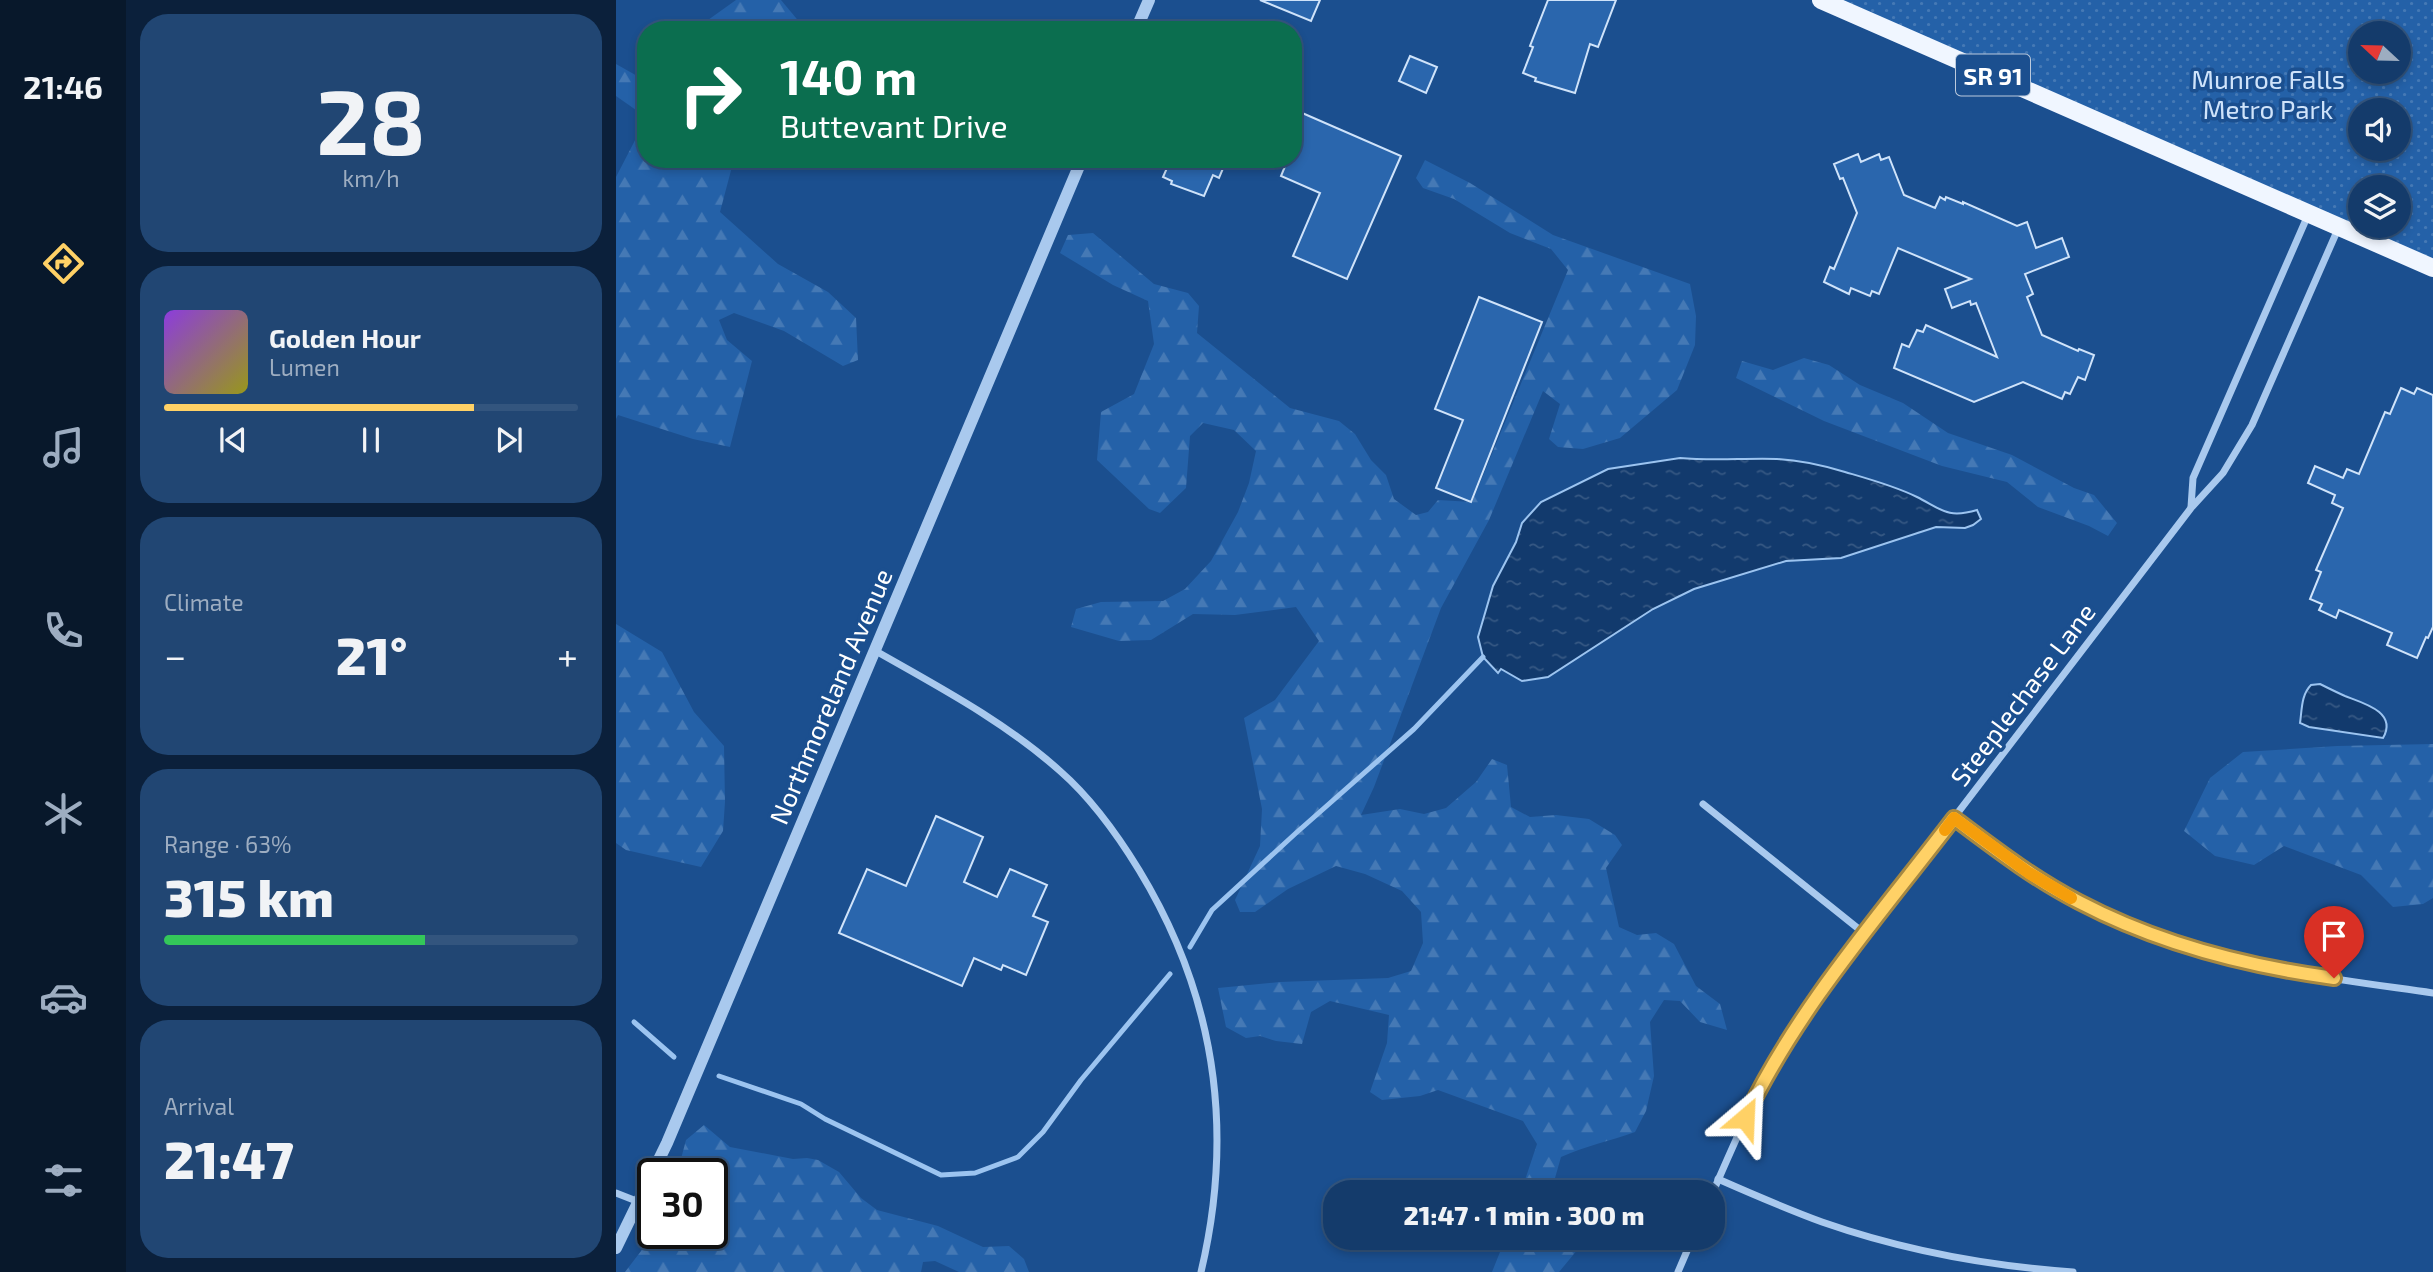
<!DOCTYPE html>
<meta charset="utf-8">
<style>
:root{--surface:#143b6b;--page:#214673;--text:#f1f3f6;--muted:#9dadc1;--line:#33557e;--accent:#ffd166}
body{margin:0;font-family:"Exo 2",sans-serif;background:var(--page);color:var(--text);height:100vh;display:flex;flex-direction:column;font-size:26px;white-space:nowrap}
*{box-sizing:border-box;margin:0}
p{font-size:23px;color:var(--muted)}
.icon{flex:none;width:38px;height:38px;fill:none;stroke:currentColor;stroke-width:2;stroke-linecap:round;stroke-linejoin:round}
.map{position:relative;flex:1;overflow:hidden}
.details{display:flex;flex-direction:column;gap:14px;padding:14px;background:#0b203b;width:490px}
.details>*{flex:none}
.top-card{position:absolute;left:21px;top:21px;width:665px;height:147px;border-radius:28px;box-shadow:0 4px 10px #0003,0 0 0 2px var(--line);background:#0b6e4f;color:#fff;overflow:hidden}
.needle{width:46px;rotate:292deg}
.tools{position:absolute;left:1732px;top:21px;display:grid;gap:14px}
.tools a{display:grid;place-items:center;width:63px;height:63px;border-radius:50%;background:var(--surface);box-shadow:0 4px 10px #0003,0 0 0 2px var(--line);font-size:35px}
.speed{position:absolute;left:21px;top:1158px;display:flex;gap:14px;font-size:35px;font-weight:700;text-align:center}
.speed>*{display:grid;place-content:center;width:91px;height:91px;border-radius:50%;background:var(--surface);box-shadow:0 4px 10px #0003,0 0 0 2px var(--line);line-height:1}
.speed .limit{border:4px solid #111;border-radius:10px;background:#fff;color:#111}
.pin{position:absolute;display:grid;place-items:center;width:60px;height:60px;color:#fff;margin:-72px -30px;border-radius:50% 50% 50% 0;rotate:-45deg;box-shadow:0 0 7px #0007}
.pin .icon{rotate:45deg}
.me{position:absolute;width:77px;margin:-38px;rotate:26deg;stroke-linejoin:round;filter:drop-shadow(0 0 5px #0008)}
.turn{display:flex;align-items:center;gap:24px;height:147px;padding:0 28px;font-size:32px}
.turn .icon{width:91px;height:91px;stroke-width:2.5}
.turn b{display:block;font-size:49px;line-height:60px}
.big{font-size:52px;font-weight:800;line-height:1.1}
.details .card{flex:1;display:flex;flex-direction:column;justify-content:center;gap:10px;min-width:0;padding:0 24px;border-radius:28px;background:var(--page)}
.details .dial{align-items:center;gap:0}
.dial b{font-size:91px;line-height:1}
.song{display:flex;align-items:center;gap:21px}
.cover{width:84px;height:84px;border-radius:10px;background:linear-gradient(135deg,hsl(270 70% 55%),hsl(60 70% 35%))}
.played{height:7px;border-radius:4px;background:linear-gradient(90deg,var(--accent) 75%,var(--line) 75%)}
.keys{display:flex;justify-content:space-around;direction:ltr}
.heat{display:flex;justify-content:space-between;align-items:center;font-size:38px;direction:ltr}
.charge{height:10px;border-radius:5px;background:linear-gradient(90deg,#34c759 63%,var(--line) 0)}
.trip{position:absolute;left:707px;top:1180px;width:402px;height:70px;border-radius:28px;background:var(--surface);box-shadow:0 4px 10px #0003,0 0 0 2px var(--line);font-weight:800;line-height:70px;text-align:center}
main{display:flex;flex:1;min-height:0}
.tab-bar{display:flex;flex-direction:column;width:126px;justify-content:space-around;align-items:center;background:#08182b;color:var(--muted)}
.tab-bar .icon{width:49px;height:49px}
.tab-bar .active{color:var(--accent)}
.tab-bar b{font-size:32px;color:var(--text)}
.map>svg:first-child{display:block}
</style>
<main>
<nav class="tab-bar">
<b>21:46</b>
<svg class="icon active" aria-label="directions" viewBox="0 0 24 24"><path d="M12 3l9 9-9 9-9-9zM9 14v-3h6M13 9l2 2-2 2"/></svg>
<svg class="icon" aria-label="music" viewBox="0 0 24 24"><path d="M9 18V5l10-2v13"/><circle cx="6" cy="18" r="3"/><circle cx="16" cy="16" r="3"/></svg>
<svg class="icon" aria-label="phone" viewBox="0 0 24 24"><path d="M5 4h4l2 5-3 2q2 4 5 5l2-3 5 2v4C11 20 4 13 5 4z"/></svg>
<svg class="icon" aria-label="climate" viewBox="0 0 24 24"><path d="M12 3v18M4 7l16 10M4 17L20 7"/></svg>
<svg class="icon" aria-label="car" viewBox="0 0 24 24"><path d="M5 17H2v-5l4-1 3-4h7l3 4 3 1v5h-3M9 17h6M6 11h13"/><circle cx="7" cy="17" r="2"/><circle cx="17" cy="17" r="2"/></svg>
<svg class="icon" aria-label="filters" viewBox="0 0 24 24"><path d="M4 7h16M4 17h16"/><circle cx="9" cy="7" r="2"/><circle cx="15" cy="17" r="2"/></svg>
</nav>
<section class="details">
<div class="card dial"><b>28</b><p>km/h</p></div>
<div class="card">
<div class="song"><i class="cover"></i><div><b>Golden Hour</b><p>Lumen</p></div></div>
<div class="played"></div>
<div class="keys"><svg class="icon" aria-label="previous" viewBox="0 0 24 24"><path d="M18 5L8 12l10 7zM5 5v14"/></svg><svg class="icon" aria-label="pause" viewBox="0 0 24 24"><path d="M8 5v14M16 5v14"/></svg><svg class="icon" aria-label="next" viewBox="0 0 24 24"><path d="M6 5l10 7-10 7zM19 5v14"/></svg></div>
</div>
<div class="card"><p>Climate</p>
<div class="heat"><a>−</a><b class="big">21°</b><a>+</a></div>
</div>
<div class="card"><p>Range · 63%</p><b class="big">315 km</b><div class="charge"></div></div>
<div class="card"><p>Arrival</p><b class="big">21:47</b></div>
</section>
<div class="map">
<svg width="1817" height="1272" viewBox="0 0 1817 1272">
<defs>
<pattern id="grass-dots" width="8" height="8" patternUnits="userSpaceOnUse" patternTransform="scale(1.75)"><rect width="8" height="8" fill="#2461a8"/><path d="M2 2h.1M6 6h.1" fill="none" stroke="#4579b5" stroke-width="1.8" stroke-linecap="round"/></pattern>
<pattern id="forest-firs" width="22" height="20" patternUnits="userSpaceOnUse" patternTransform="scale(1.75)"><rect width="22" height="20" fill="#2461a8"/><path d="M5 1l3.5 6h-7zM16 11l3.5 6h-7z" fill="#4579b5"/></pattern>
<pattern id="water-ripples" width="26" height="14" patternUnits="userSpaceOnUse" patternTransform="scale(1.75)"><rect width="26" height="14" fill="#123a6d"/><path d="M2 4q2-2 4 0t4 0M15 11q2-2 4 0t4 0" fill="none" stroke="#365883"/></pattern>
</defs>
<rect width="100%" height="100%" fill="#1b4f8f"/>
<path fill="url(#grass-dots)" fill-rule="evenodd" d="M 1205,0 L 1817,0 L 1817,268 ZM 1745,33 L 1783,33 L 1783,72 L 1745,72 ZM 1745,110 L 1783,110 L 1783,149 L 1745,149 ZM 1745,187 L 1783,187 L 1783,226 L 1745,226 Z"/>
<g fill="url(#forest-firs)">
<path d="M 120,0 L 165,0 L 190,30 L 78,30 Z"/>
<path d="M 0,64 L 30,81 L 30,117 L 0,96 Z"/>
<path d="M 30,119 L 30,159 L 118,159 L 104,212 L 162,264 L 212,292 L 240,318 L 242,360 L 227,366 L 168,331 L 118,313 L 103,320 L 111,340 L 136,361 L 114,447 L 77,439 L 2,415 L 0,419 L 0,177 Z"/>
<path d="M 809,160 L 854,183 L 937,235 L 1074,284 L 1080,316 L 1079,345 L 1061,390 L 1004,438 L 967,449 L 942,447 L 933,439 L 944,404 L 927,391 L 873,520 L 825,608 L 758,787 L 745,815 L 784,809 L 808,814 L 830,808 L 860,782 L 876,759 L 891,765 L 895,807 L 914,817 L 940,815 L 973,819 L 999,835 L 1006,845 L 990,868 L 1003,927 L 1021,935 L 1040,933 L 1058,944 L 1080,986 L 1104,1004 L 1111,1030 L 1084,1022 L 1064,1001 L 1048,1000 L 1034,1022 L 1038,1076 L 1030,1111 L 1019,1132 C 994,1141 969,1146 945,1157 L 935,1192 L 905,1192 L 921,1144 L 907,1121 L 822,1090 L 804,1096 L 766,1100 L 754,1092 L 771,1043 L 773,1015 L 714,1001 L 695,1012 L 686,1044 L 660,1041 L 644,1036 L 630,1038 L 610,1027 L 602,988 L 664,982 L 772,978 L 795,971 L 807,943 L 805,912 L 786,891 L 749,874 L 720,866 L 672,889 L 639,912 L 624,912 L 619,900 L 644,846 L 646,809 L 628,718 L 659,700 L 703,641 L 680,607 L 619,615 L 577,614 L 535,640 L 503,641 L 455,627 L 460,609 L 485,602 L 547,601 L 569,589 L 595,561 L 622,512 L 633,483 L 640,451 L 618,430 L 587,423 L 574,436 L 570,488 L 544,513 L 533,509 L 481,460 L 485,412 L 518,394 L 538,344 L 532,301 L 497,285 L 444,253 L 452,235 L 477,233 L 538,284 L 572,293 L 583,306 L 581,333 L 674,408 L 723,421 L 739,434 L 755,460 L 770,475 L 778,499 L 800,515 L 812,512 L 822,500 L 856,502 L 952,270 L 935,249 L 894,233 L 838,199 L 807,188 L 800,178 Z"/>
<path d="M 1188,358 L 1213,365 L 1244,385 L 1287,403 L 1332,433 L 1396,455 L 1458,488 L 1478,495 L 1501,523 L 1492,536 L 1473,526 L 1422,507 L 1391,482 L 1326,466 L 1208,421 L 1120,378 L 1126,361 L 1157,370 Z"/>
<path d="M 0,624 L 46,652 L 78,712 L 108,746 L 109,802 L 107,831 L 85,867 L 10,850 L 0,843 Z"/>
<path d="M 1817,744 L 1817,898 L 1807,904 L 1777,907 L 1745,875 L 1668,846 L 1638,865 L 1599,856 L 1568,831 L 1594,778 L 1627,752 L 1721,746 Z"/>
<path d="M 88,1125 L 114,1147 L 177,1159 L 191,1158 L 202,1160 L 223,1172 L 245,1198 L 261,1210 L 322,1226 L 367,1247 L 393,1246 L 408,1259 L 413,1272 L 343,1272 L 319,1261 L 307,1262 L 305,1272 L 9,1272 L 38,1234 L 96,1234 L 96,1174 L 61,1174 L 70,1140 Z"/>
<path d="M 890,1237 L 972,1237 L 943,1272 L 876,1272 Z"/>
</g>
<g fill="url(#water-ripples)" stroke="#9cc4f0" stroke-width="2">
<path d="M 1064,458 C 1096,461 1128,458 1161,459 C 1182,460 1209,466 1229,472 C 1253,479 1279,486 1301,497 C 1325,509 1331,519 1361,510 L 1365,519 L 1357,525 L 1349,528 L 1320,527 L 1225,558 L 1170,561 L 1078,589 L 1037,609 L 932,677 L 906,681 L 885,669 L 882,673 L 867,657 L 862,637 L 877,586 L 900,542 L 906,523 L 925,502 L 992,469 Z"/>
<path d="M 1704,684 C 1712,688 1720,692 1729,696 C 1747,703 1782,712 1767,738 L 1693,727 L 1684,723 C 1686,710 1685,695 1695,685 Z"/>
</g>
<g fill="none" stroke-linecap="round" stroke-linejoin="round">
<g stroke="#9cc4f0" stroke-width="5">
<path d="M 574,947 L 596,910 L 680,833 L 798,729 L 867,657"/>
<path d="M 18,1022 L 58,1057"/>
<path d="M 103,1076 L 185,1104 L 209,1119 L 325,1175 L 359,1173 L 402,1157 L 427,1132 L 465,1080 L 554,974"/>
</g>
</g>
<g fill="#2a66ad" stroke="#cfe3fa" stroke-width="2">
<path d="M 644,0 L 704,0 L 695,21 Z"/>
<path d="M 932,0 L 1000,0 L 982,47 L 974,44 L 959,93 L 919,81 L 920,78 L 907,73 L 917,47 L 914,46 Z"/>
<path d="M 794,56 L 821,67 L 810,93 L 783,81 Z"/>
<path d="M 677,109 L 785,156 L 731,279 L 677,256 L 704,193 L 665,176 L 672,159 L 677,159 Z"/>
<path d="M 1242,154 L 1245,162 L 1263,154 L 1265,160 L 1273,157 L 1288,195 L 1319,208 L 1324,197 L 1329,200 L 1330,197 L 1347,204 L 1347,202 L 1401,226 L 1411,222 L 1420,248 L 1446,238 L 1453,257 L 1409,274 L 1417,294 L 1411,297 L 1426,335 L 1462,351 L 1463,349 L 1478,355 L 1469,380 L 1462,377 L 1454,394 L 1449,392 L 1446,399 L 1407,382 L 1358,402 L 1278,368 L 1286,344 L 1293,347 L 1301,330 L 1307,332 L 1310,325 L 1381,357 L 1360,303 L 1355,305 L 1354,301 L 1336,308 L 1329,289 L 1355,279 L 1282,248 L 1263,294 L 1256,291 L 1254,296 L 1235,288 L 1233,294 L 1208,282 L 1214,267 L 1218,269 L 1241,213 L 1227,178 L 1224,179 L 1218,164 Z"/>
<path d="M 555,159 L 611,159 L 603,178 L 597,175 L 588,196 L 555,184 L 556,181 L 547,177 Z"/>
<path d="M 863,297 L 926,322 L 855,502 L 820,488 L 847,420 L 819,409 Z"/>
<path d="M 1785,388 L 1798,394 L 1801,388 L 1817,395 L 1817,627 L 1812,638 L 1810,637 L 1801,658 L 1771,645 L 1776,633 L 1723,610 L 1720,618 L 1703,610 L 1706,604 L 1694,599 L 1705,572 L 1700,570 L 1727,508 L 1716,503 L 1719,495 L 1692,483 L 1699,466 L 1727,478 L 1731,469 L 1743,474 L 1769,412 L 1774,414 Z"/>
<path d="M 320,816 L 367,837 L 348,882 L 381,897 L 394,869 L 431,885 L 417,916 L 432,922 L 410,975 L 387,965 L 385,970 L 358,958 L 346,986 L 223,933 L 251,869 L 290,886 Z"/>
</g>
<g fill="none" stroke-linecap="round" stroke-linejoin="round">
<g stroke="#a9c9ee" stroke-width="7">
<path d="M 1575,507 L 1577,478 L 1692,215"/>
<path d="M 258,650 C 323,687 388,721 444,771 C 476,799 501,834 523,870 C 599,995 619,1129 585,1272"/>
<path d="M 1087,804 L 1249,934"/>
<path d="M 1338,818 C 1392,859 1447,899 1510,925 C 1607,967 1713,978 1817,993"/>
<path d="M 1102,1179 C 1136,1194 1171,1209 1206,1222 C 1286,1250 1373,1266 1457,1272"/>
<path d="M 1097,1192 C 1128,1120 1160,1047 1208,984 C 1221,967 1236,950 1249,934 L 1575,508 L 1607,473 L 1636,425 L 1722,229"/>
<path d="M 0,1193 L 23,1202"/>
<path d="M 1062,1272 L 1077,1237"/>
</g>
<g stroke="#a9c9ee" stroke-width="12">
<path d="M 520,30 L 533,0"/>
<path d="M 0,1248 L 51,1143 L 466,159"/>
</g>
<path stroke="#f0f6ff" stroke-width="18" d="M 1205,0 L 1817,268"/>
</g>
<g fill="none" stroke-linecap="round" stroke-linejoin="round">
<defs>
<path id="route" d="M 1129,1118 C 1182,1007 1264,915 1338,818 C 1378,848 1418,879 1463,902 C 1543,944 1629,966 1718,978"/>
</defs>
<use href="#route" stroke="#a68842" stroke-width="18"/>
<use href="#route" stroke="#ffd166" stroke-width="12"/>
<path stroke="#f59e0b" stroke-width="12" d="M 1329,830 L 1338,818 L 1413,873 L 1455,898"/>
</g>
<g text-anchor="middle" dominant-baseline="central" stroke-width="7" stroke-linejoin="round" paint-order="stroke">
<rect fill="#1b4f8f" stroke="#bbcadd" stroke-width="2" x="1340" y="54.5" width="74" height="41" rx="5"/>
<g font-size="24" font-weight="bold" fill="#fff">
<text x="1377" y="75">SR 91</text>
</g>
<g font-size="26" fill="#cfe3fa" stroke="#1b4f8f">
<text x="1652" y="78">Munroe Falls<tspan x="1652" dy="30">Metro Park</tspan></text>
</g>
<g font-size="26" fill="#fff" stroke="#1b4f8f">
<text transform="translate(1406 694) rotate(-53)">Steeplechase Lane</text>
<text transform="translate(214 696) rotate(-67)">Northmoreland Avenue</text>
</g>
</g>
</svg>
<div class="tools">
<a><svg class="needle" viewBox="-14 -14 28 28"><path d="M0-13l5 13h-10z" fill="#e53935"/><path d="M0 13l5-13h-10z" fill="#9dadc1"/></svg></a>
<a><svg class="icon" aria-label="sound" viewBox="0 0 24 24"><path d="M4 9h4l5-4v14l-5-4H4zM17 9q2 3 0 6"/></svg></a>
<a><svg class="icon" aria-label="layers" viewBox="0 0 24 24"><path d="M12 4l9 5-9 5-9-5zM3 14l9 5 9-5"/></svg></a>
</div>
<div class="speed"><div class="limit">30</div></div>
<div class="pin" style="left:1718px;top:978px;background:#d93025"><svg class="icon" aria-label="arrive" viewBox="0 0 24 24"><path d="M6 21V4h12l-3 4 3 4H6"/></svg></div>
<svg class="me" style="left:1129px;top:1118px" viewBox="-20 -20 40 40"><path d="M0-17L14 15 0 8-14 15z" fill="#ffd166" stroke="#fff" stroke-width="4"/></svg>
<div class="trip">21:47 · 1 min · 300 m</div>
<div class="top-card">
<div class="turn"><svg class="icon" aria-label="right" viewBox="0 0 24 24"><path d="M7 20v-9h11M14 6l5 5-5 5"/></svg><div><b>140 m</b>Buttevant Drive</div></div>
</div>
</div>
</main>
